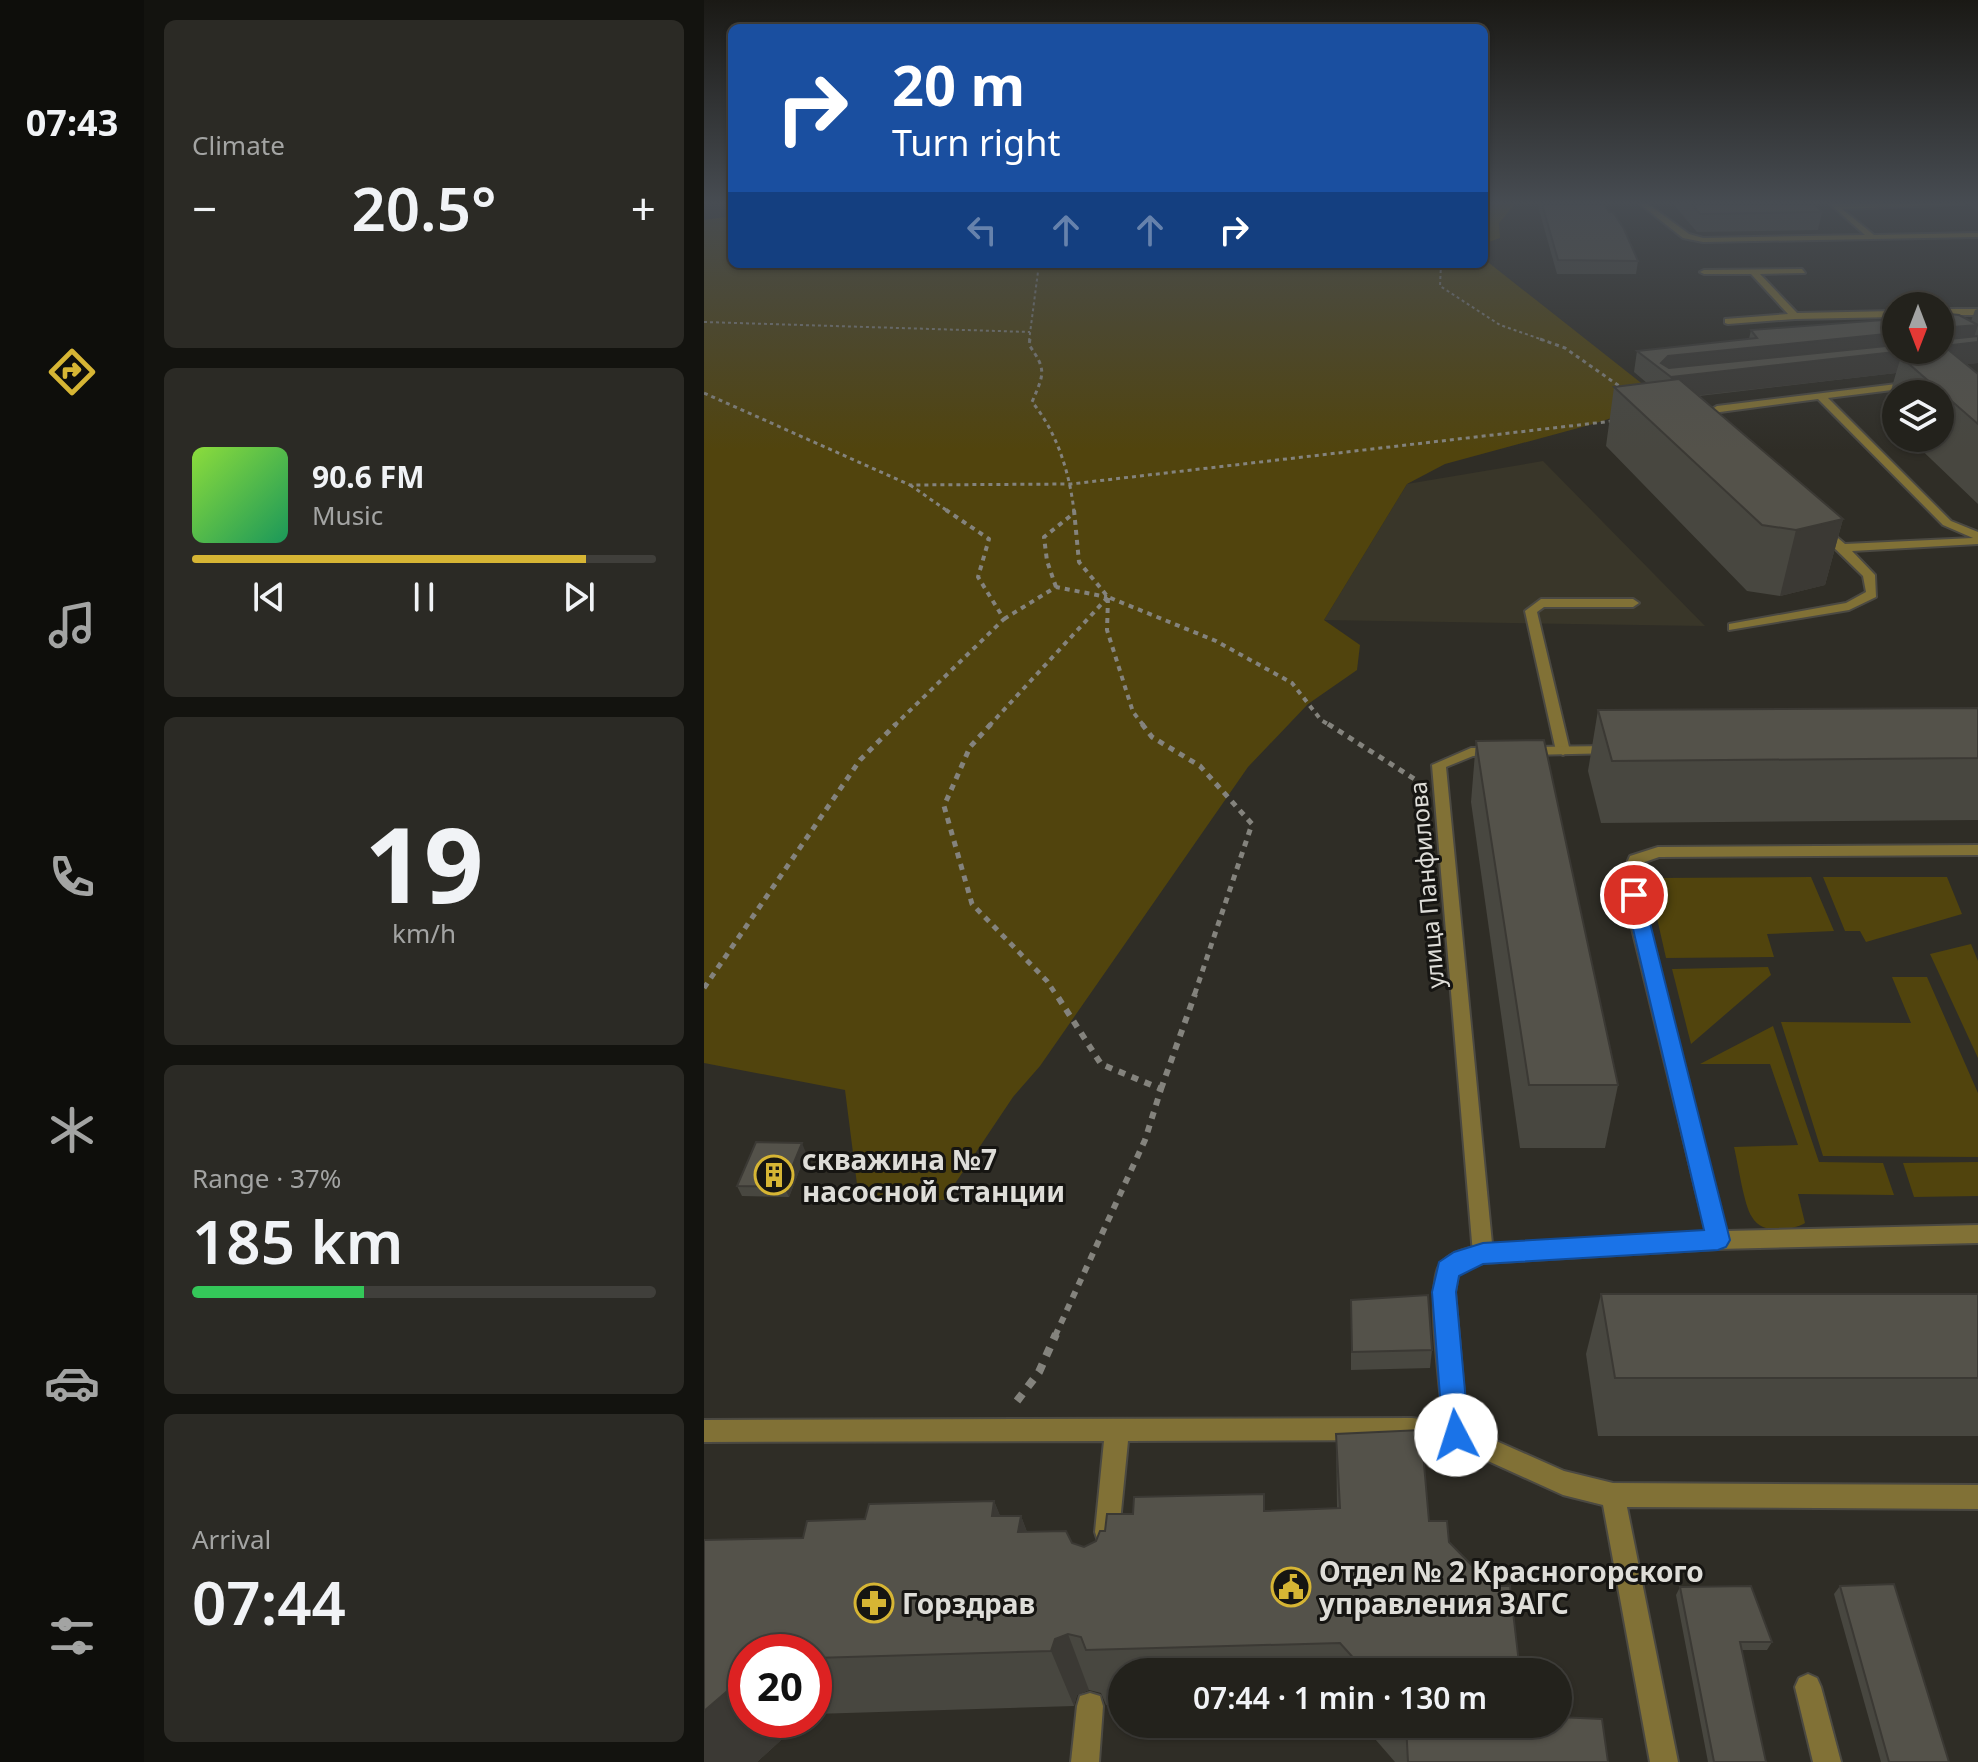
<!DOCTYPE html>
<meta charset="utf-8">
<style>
:root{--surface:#23221c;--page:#2b2a25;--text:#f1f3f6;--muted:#a3a4a3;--line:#403f3b;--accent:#d6b534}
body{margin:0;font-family:"Noto Sans",sans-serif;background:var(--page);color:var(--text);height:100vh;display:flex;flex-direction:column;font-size:30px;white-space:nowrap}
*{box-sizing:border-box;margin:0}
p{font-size:26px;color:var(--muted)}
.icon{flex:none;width:44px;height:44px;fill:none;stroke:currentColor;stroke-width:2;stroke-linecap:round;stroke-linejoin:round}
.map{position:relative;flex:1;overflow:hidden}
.side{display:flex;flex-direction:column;gap:20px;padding:20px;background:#13130f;width:560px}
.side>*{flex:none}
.guide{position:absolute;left:24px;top:24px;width:760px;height:244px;border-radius:12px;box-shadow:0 2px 6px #0004,0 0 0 2px var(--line);background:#1a4fa0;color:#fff;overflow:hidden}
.needle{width:52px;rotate:180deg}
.fabs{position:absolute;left:1178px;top:292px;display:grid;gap:16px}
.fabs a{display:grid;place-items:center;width:72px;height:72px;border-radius:50%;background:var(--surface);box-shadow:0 2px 6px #0004,0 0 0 2px var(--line);font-size:40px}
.speed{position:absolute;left:24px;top:1634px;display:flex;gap:16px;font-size:40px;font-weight:700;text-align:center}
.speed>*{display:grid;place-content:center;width:104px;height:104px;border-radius:50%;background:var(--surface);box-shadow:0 2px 6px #0004,0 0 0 2px var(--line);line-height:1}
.speed .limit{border:12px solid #d22;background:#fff;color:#111}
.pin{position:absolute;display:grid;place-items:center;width:68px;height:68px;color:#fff;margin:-34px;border:4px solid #fff;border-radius:50%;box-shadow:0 2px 8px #0007}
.me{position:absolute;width:88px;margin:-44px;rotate:355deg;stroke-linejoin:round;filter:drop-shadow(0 0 6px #0008)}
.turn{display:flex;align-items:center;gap:28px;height:168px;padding:0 32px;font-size:36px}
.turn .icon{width:104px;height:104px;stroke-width:2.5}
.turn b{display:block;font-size:56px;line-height:68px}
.lanes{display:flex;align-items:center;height:76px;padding:0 32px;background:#0003;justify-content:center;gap:40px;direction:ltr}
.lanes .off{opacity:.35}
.big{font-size:60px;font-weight:600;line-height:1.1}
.side .tile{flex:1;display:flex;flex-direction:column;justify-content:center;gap:12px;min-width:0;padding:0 28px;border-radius:12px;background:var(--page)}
.side .dial{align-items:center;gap:0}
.dial b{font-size:104px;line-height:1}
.song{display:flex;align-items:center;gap:24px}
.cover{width:96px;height:96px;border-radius:12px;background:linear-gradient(135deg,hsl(90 70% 55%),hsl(150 70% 35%))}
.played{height:8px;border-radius:4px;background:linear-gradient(90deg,var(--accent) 85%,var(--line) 85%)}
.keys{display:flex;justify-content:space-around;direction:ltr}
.heat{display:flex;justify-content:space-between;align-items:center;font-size:44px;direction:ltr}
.charge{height:12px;border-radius:6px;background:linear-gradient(90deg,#34c759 37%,var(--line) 0)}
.trip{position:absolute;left:404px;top:1658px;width:464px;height:80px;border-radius:40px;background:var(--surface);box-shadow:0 2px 6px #0004,0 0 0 2px var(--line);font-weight:600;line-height:80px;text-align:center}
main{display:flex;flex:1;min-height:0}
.tabs{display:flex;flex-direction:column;width:144px;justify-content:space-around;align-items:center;background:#0e0e0b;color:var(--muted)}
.tabs .icon{width:56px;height:56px}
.tabs .selected{color:var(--accent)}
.tabs b{font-size:36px;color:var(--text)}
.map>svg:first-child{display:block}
</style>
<main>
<nav class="tabs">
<b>07:43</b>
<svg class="icon selected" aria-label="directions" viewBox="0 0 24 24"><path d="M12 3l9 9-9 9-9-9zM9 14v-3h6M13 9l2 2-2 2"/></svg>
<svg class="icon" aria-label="music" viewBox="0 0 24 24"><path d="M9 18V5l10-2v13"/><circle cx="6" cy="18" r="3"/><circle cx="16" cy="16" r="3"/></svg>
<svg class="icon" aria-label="phone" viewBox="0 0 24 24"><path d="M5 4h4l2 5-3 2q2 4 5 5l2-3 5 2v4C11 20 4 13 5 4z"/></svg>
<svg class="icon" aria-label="climate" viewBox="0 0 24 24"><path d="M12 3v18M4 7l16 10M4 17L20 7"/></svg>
<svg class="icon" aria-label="car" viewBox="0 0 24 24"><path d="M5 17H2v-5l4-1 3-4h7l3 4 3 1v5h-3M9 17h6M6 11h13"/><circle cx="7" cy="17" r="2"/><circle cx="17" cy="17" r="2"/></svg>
<svg class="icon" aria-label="filters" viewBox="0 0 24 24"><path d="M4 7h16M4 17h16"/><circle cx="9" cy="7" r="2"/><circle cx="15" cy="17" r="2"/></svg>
</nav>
<section class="side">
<div class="tile"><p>Climate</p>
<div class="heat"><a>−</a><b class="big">20.5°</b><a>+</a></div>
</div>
<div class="tile">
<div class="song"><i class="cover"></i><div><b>90.6 FM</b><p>Music</p></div></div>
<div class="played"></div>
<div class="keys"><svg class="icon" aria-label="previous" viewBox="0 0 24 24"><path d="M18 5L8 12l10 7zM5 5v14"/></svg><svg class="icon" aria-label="pause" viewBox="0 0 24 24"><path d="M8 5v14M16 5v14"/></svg><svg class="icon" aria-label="next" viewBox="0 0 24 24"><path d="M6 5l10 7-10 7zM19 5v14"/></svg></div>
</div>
<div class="tile dial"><b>19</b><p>km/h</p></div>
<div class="tile"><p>Range · 37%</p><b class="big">185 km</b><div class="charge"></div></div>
<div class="tile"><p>Arrival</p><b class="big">07:44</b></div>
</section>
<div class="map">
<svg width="1274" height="1762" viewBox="0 0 1274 1762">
<rect width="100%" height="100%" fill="#2f2d26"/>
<path fill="#393629" d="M 839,461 L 1001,626 L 620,620 L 703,484 Z"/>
<g fill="#51440d">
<path d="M 780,204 L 811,204 L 795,223 L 796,238 L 782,243 Z"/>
<path d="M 28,216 L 28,264 L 780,264 L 780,259 L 960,401 L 889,424 L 741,464 L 703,484 L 620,620 L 656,645 L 653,670 L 604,704 L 544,767 L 336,1066 L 309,1097 L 240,1200 L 155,1200 L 141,1090 L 0,1063 L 0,220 Z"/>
<path d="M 1107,877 L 1130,931 L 1063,934 L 1070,957 L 962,958 L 946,887 L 953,878 Z"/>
<path d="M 1119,877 L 1243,877 L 1258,914 L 1162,942 L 1156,931 L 1141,931 Z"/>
<path d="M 1267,944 L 1274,961 L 1274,1058 L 1226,954 Z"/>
<path d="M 1064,967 L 1067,975 L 987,1044 L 968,969 Z"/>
<path d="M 1188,977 L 1223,977 L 1274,1093 L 1274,1157 L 1119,1156 L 1077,1022 L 1207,1023 Z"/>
<path d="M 1069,1026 L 1115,1162 L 1179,1163 L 1190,1195 L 1094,1194 L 1101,1223 C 1087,1231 1058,1235 1048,1217 C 1040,1206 1034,1163 1030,1147 L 1094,1145 L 1066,1064 L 996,1064 Z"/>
<path d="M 1274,1162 L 1274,1196 L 1210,1197 L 1199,1163 Z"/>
</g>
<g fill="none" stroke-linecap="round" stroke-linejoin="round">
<defs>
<g id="service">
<path d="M 936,204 L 944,204 L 985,234 L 999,238 L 1161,235 L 1126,204 L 1260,204 L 1138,209 L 1170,235 L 1274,233 L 1274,237 L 999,242 L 979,238 Z"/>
<path d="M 1098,269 L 1101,273 L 1056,274 L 1093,313 L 1192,311 L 1192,317 L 1091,319 L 1024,324 L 1021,323 L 1021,319 L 1084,314 L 1047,274 L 1000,274 L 996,272 L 1000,270 Z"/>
<rect x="1236" y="309" width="38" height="6"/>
<path d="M 1209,382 L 1212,383 L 1212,387 L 1124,398 L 1247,521 L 1274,532 L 1274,544 L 1148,551 L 1171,575 L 1172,597 L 1145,610 L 1025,630 L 1025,624 L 1142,603 L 1162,592 L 1159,576 L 1113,531 L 1113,527 L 1121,527 L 1141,544 L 1269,538 L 1239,525 L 1114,399 L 1016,412 L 996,423 L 993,422 L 993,418 L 1013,406 Z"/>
<path d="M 837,599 L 929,599 L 935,603 L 929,607 L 840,607 L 833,612 L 866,751 L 859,755 L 852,751 L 821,611 Z"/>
<path d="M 1274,845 L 1274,855 L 955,857 L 938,863 L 932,879 L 1022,1231 L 1274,1225 L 1274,1243 L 1014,1249 L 779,1263 L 765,1267 L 754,1275 L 751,1292 L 763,1428 L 860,1471 L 909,1483 L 1274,1485 L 1274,1509 L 923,1507 L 974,1762 L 946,1762 L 899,1505 L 859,1495 L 751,1446 L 708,1440 L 424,1441 L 415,1532 L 412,1541 L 403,1544 L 394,1541 L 391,1532 L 400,1441 L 0,1442 L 0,1420 L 708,1418 L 739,1422 C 737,1391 722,1290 735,1266 C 744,1252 764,1248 779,1245 L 1002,1232 L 916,879 L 926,856 L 954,847 Z"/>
<path d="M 1104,1674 L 1113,1678 L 1117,1687 L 1137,1762 L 1109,1762 L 1091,1687 L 1095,1678 Z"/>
<path d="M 386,1693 L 396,1696 L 399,1706 L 395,1762 L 367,1762 L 373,1706 L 376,1696 Z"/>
</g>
<g id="minor">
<path d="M 908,746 L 915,750 L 913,753 L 824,755 L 817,751 L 824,747 Z"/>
<path d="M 767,748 L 792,748 L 799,752 L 792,756 L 769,756 L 742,767 L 789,1254 L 786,1260 L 779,1263 L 772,1260 L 769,1254 L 728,765 Z"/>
</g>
</defs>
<use href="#service" stroke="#4b4942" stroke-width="4"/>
<use href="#minor" stroke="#4b4942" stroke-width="4"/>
<g stroke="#84837d" stroke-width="2" stroke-dasharray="3 3" stroke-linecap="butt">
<path d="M 737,264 L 736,286 L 796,325 L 842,341"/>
<path d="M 0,322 L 326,332"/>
<path d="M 325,341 L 335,264"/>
</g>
<g stroke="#84837d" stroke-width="3" stroke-dasharray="4 4" stroke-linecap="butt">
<path d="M 326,339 L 325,345 C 343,370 340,374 328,402 C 353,432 366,474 370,512"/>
<path d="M 836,339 L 861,348 L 918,388"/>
<path d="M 0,393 L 206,485 L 367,484 L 909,421"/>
<path d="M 206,485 L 245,512"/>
</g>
<g stroke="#84837d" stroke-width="4" stroke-dasharray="5 5" stroke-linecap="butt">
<path d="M 370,510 L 375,562 L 404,597 L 512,641 L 588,683 L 617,720 L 627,726"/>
<path d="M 352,587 L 343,561 L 340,537 L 370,513"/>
<path d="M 404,598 L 403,630 L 429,712 L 440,726"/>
<path d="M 300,619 L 352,587 L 403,597"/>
<path d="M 190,726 L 300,619 L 274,577 L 285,539 L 242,510"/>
<path d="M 285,726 L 404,597"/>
</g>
<g stroke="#84837d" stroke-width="5" stroke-dasharray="6 6" stroke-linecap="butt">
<path d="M 287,724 L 266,747 L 240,806 L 268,904 L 343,981 L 353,996"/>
<path d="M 438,724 L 448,737 L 496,766 L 548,824 L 490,996"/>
<path d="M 624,724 L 712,780"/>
<path d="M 0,988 L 156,760 L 192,724"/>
</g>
<g stroke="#84837d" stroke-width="6" stroke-dasharray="7 7" stroke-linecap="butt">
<path d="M 457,1089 L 491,994"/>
<path d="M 351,1336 L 441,1140 L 457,1089 L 397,1064 L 352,994"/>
</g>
<path stroke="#84837d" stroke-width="8" stroke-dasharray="9 9" stroke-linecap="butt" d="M 313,1401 L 335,1372 L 352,1334"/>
<use href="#service" fill="#817136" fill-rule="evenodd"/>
<use href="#minor" fill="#817136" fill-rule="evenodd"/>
</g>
<g fill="#484740">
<path d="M 836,204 L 900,204 L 934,261 L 932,274 L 853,274 L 835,210 Z"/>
<path d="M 969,204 L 1110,204 L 1118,212 L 1114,230 L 993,232 Z"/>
<path d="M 1264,204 L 1274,204 L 1274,212 Z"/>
<path d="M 1274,309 L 1274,363 L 1263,364 L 1274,374 L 1274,504 L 1205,438 L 1236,438 L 1236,394 L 1192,394 L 1192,426 L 1180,415 L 1192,373 L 995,396 L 1139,519 L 1121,585 L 1076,596 L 1043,591 L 902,446 L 910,387 L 943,383 L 930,372 L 933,351 L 1045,339 L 1047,330 L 1267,321 L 1271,310 Z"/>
<path d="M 1274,708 L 1274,820 L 897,823 L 884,771 L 894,710 Z"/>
<path d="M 772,741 L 914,1085 L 901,1148 L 816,1148 L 767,802 Z"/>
<path d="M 102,1153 L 85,1197 L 38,1196 L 33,1186 Z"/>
<path d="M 897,1294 L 1274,1294 L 1274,1436 L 894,1436 L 882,1354 Z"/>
<path d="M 647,1300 L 728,1350 L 726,1368 L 647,1370 Z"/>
<path d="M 717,1430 L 725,1521 L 743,1521 L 745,1542 L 788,1586 L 806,1586 L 816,1672 L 418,1672 L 418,1705 L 402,1705 L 397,1693 L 385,1690 L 373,1695 L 370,1706 L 110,1714 L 110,1652 L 42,1652 L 42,1720 L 99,1720 L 53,1762 L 0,1762 L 0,1540 L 99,1538 L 103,1521 L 161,1519 L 165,1504 L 290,1501 L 296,1516 L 317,1516 L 323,1532 L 362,1531 L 368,1543 L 380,1547 L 392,1541 L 396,1531 L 401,1531 L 403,1514 L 429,1514 L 430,1497 L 560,1494 L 561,1511 L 633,1508 L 632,1434 Z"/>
<path d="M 1136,1586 L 1245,1762 L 1177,1762 L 1130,1594 Z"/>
<path d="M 976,1587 L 1068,1642 L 1063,1650 L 1037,1650 L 1062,1762 L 1004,1762 L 972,1595 Z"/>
<path d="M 658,1724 L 854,1724 L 904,1762 L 691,1762 Z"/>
</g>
<g fill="#3b3934">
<path d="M 1274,325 L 1268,343 L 1274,342 L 1274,363 L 1212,370 L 1197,357 L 1192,373 L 963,399 L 967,377 L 957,363 L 964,356 L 1192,333 L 1192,350 L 1236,350 L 1236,328 Z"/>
<path d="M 1139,519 L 1121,585 L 1076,596 L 1092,530 Z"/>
<path d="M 98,1143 L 102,1153 L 85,1197 L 80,1187 Z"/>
<path d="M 290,1501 L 316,1564 L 288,1516 Z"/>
<path d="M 317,1516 L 340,1578 L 314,1532 Z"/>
<path d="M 364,1634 L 385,1690 L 373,1695 L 370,1706 L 347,1651 L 351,1639 Z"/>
<path d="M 42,1675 L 42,1720 L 99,1720 L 53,1762 L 0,1762 L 0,1711 Z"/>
</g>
<g fill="#54524a" stroke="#3b3934" stroke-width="2">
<path d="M 838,204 L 900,204 L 905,212 L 909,212 L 920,229 L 934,261 L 854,260 Z"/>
<path d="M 988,204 L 1110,204 L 1118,212 L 996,214 Z"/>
<path d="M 1236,313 L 1255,315 L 1274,325 L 1236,328 Z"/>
<path d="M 1192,319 L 1192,333 L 964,356 L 957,363 L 965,368 L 1192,345 L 1192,350 L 1200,351 L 967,377 L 933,351 L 1053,338 L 1047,330 Z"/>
<path d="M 1274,336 L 1274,342 L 1240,346 L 1236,343 L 1236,340 Z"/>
<path d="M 1236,343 L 1274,374 L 1274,424 L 1197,357 L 1201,350 L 1236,350 Z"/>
<path d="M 975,379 L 1139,519 L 1092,530 L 1058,525 L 910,387 Z"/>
<path d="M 1274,708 L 1274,758 L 908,761 L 894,710 Z"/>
<path d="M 840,740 L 914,1085 L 825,1085 L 772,741 Z"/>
<path d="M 52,1142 L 98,1143 L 80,1187 L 33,1186 Z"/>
<path d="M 897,1294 L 1274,1294 L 1274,1378 L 911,1378 Z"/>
<path d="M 724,1295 L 728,1350 L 648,1352 L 647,1300 Z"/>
<path d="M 717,1430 L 725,1521 L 743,1521 L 745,1542 L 788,1586 L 806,1586 L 816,1672 L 662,1672 L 636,1643 L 382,1650 L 377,1637 L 364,1634 L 351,1639 L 347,1651 L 110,1658 L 110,1652 L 42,1652 L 42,1675 L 0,1711 L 0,1540 L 99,1538 L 103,1521 L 161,1519 L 165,1504 L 290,1501 L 288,1516 L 317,1516 L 314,1532 L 362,1531 L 368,1543 L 380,1547 L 392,1541 L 396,1531 L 401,1531 L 403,1514 L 429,1514 L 430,1497 L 560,1494 L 560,1511 L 636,1508 L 632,1434 Z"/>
<path d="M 1190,1584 L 1245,1762 L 1185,1762 L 1136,1586 Z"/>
<path d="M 1047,1586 L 1068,1642 L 1036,1642 L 1062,1762 L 1010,1762 L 976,1587 Z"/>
<path d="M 854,1717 L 898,1719 L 904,1762 L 704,1762 L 702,1724 L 854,1724 Z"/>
</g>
<linearGradient id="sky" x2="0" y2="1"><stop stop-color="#1a1915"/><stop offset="0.45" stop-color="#474c52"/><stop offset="1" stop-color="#474c52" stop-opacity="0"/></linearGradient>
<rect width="1274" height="451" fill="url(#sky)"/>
<path fill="#1a73e8" stroke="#114b97" stroke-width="2" d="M 930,889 L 939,895 L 1026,1240 L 1022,1247 L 1014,1250 L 779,1264 L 755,1276 L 752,1292 L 765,1435 L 761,1444 L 752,1448 L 742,1444 L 739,1435 L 728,1292 L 735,1262 L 750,1252 L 779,1243 L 1000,1230 L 921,895 Z"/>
<defs>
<symbol id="building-ring" viewBox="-11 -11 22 22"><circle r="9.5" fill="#161512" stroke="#d6b534" stroke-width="1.5"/><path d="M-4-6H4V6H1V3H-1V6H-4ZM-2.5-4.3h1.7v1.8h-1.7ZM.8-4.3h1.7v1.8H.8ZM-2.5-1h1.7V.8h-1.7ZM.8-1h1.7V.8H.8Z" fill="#d6b534"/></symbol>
<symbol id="civic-ring" viewBox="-11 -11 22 22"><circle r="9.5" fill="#161512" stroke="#d6b534" stroke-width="1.5"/><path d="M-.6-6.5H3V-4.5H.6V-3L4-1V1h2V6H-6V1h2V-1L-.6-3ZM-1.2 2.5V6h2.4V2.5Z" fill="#d6b534"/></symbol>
<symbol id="pharmacy-ring" viewBox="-11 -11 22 22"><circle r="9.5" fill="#161512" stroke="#d6b534" stroke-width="1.5"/><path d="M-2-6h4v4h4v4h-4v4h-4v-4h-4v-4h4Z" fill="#d6b534"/></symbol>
</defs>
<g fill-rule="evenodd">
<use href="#building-ring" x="48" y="1153" width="44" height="44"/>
<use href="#civic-ring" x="565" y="1565" width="44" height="44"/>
<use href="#pharmacy-ring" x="148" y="1581" width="44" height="44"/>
</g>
<g text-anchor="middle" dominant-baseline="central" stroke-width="6" stroke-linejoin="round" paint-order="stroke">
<g font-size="24" fill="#deddd8" stroke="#161512">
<text transform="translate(722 885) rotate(-95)">улица Панфилова</text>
</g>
<g font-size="28" font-weight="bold" fill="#deddd8" stroke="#161512" text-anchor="start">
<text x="98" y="1159">скважина №7<tspan x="98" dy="32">насосной станции</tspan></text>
<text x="615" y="1571">Отдел № 2 Красногорского<tspan x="615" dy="32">управления ЗАГС</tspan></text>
<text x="198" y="1603">Горздрав</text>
</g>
</g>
</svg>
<div class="fabs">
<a><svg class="needle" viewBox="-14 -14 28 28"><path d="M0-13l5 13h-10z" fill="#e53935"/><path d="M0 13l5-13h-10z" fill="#a3a4a3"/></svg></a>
<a><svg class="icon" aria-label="layers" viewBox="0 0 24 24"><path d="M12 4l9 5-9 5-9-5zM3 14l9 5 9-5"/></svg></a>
</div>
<div class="speed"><div class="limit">20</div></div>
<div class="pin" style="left:930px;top:895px;background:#d93025"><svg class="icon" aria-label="arrive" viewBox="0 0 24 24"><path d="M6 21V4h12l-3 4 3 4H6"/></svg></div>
<svg class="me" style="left:752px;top:1435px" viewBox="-20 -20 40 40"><circle r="19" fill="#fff"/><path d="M0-13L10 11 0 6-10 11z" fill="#1a73e8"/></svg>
<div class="trip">07:44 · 1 min · 130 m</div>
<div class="guide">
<div class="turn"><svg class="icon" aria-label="right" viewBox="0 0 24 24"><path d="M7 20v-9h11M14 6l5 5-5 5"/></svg><div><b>20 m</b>Turn right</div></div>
<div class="lanes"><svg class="icon off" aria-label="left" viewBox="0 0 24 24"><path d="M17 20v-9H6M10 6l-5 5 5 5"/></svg><svg class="icon off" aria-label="ahead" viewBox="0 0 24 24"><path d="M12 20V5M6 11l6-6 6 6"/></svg><svg class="icon off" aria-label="ahead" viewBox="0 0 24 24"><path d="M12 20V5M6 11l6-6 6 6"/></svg><svg class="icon" aria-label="right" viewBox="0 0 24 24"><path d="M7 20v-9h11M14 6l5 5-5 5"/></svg></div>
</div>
</div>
</main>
